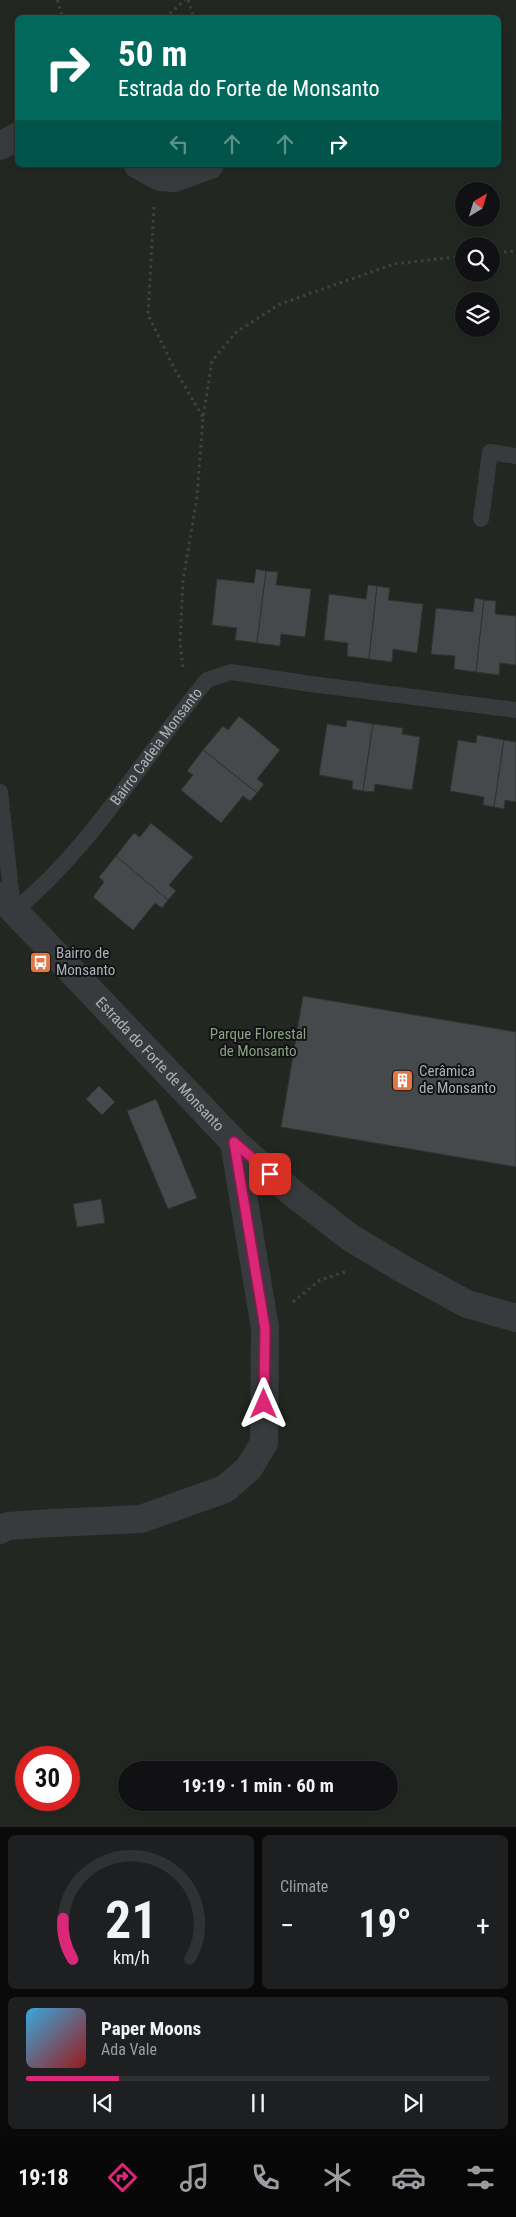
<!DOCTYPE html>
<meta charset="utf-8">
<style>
:root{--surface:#111113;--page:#1e1f21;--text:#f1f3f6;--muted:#9c9da0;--line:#303133;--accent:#db2777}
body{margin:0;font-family:"Roboto Condensed",sans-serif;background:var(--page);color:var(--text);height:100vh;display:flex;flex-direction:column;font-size:19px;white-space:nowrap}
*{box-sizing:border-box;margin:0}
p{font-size:16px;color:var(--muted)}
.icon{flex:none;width:28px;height:28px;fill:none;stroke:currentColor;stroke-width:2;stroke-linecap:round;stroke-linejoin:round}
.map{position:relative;height:1827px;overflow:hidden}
.side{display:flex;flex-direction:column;gap:8px;padding:8px;background:#09090a;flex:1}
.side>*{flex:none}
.guide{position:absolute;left:15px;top:15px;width:486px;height:152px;border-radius:8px;box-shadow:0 2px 12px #0003,0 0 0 1px var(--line);background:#00695c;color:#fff;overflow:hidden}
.needle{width:32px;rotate:38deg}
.tools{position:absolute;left:455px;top:182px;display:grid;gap:10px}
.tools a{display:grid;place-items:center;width:45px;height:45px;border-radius:50%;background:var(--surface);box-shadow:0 2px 12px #0003,0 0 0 1px var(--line);font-size:25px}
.speed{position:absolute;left:15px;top:1746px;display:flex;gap:10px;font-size:25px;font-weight:700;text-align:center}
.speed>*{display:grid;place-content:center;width:65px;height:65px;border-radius:50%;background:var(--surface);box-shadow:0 2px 12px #0003,0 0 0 1px var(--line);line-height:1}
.speed .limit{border:8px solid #d22;background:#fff;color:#111}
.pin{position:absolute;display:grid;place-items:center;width:42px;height:42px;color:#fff;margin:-21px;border-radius:10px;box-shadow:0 2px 8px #0006}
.me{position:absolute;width:55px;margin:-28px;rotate:0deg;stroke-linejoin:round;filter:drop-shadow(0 0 4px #0008)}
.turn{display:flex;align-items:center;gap:18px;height:105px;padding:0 20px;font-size:22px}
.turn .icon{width:65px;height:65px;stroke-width:2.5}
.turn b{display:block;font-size:35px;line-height:42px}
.lanes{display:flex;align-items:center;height:48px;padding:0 20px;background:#0003;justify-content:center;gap:25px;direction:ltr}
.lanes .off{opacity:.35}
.big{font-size:38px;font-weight:700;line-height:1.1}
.side .widget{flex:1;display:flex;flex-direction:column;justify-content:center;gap:8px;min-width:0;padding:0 18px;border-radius:8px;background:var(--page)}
.side .dial{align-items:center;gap:0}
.dial svg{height:130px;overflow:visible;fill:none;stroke:var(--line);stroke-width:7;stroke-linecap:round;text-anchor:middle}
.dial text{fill:var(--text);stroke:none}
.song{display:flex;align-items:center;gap:15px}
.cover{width:60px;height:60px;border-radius:8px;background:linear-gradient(135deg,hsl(200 70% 55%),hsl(0 70% 35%))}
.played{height:5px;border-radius:2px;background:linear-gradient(90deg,var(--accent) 20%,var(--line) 20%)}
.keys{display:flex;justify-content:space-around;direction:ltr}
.heat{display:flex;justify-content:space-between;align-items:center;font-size:28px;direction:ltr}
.side .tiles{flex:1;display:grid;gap:8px;grid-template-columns:1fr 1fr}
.widget:last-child{grid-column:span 2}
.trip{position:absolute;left:118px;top:1761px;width:280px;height:50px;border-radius:25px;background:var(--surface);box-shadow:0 2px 12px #0003,0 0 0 1px var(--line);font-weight:700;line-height:50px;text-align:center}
.menu{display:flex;height:80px;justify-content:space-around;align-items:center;background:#070708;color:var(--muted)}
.menu .icon{width:35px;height:35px}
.menu .on{color:var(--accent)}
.menu b{font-size:22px;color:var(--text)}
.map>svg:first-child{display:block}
</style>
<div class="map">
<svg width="516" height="1827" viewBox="0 0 516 1827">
<rect width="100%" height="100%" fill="#171719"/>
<path fill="#222821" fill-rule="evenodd" d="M 0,0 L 516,0 L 516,1827 L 0,1827 ZM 18,18 L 499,18 L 499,165 L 18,165 ZM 464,191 L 491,191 L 491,219 L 464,219 ZM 464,246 L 491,246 L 491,274 L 464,274 ZM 464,301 L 491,301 L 491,329 L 464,329 ZM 26,1758 L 69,1758 L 69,1800 L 26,1800 ZM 126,1770 L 389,1770 L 389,1802 L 126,1802 Z"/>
<g fill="#46494b" stroke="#313234">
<path d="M 256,569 L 266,571 L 257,643 L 235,640 L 237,628 L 212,625 L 217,579 L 254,583 Z"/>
<path d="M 266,571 L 278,572 L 276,585 L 311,589 L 305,637 L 281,634 L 280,646 L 257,643 Z"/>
<path d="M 368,585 L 377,586 L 369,659 L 347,656 L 348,643 L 324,640 L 329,594 L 366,599 Z"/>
<path d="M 377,586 L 390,588 L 388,600 L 423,604 L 417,653 L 393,649 L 392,662 L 369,659 Z"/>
<path d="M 475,598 L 484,600 L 476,672 L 454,669 L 455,656 L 431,654 L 436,608 L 473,612 Z"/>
<path d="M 484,600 L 496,601 L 495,614 L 516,616 L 516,665 L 500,663 L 499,675 L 476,672 Z"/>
<path d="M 239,716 L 280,750 L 257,779 L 264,784 L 257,793 L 203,750 L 223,726 L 228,730 Z"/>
<path d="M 347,720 L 373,724 L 363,791 L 352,789 L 353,781 L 319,775 L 327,724 L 346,727 Z"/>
<path d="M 373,724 L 403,728 L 402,734 L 420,737 L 412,790 L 375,784 L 374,792 L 363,791 Z"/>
<path d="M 477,735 L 504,740 L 494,807 L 483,805 L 484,797 L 450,791 L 458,740 L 476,743 Z"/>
<path d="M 504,740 L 516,742 L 516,802 L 505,800 L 504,809 L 494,807 Z"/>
<path d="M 203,750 L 257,793 L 250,801 L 243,796 L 221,823 L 181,790 L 193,775 L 187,771 Z"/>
<path d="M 151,823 L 193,857 L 169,885 L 176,891 L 168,900 L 116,856 L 134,833 L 140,837 Z"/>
<path d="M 116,856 L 168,900 L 162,908 L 155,903 L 133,930 L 93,897 L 104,882 L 99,877 Z"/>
<path d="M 303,996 L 516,1032 L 516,1167 L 281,1127 Z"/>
<path d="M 99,1086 L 115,1102 L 102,1115 L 86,1099 Z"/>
<path d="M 156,1099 L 197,1198 L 168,1209 L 127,1111 Z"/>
<path d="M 101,1199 L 105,1223 L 77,1227 L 73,1204 Z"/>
</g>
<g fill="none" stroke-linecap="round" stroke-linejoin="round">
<g stroke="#3e4244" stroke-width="3" stroke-dasharray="2.5 4" stroke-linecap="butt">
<path d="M 57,0 L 63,18"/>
<path d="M 188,0 L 194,18"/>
<path d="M 165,18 L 185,0"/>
<path d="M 154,207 L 148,315 L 174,368 L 203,417"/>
<path d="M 491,253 L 516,251"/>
<path d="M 183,667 L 180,642 L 183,580 L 197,497 L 203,418 L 212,361 L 235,333 L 280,304 L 394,264 L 464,256"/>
<path d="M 293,1302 L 320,1280 L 345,1272"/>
</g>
<g stroke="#383b3d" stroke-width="16">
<path d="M 481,519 L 490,452 L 516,456"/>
<path d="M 0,792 L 13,909"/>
<path id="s1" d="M 14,911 C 92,848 143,757 207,680 L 231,672 L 311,684 L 516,710"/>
</g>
<g stroke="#383b3d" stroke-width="28">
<path d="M 0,146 L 18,136"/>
<path d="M 138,165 L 160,177 L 174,178 L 210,165"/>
<path d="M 0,1530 L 8,1526 L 53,1523 L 141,1519 L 225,1489 L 249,1468 L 264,1443 L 265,1328 L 234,1142"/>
</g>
<path stroke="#383b3d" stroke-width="28" id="s2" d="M 0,896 L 234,1142 L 295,1195 L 351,1238 L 408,1272 L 467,1304 L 516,1318"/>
</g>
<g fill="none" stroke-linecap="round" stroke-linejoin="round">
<defs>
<path id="route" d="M 264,1404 L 265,1328 L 234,1142 L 270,1174"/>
</defs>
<use href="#route" stroke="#8e194d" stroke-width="12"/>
<use href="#route" stroke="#db2777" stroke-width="9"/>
</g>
<defs>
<symbol id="bus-square" viewBox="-11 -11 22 22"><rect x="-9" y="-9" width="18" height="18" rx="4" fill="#e27745" stroke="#121214"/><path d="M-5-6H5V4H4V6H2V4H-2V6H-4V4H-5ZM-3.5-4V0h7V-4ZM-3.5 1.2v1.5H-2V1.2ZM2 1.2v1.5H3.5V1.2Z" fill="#fff"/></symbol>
<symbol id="building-square" viewBox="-11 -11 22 22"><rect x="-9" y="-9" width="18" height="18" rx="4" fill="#e27745" stroke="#121214"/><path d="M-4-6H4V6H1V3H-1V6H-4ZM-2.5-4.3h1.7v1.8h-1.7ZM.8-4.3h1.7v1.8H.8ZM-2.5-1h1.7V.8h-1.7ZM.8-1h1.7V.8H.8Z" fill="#fff"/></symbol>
</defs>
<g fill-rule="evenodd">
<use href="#bus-square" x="28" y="950" width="25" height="25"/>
<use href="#building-square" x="390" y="1068" width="25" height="25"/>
</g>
<g text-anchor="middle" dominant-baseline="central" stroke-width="4" stroke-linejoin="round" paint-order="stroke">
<g font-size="15" fill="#aab3b7" stroke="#121214">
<text stroke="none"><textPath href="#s1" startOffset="218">Bairro Cadeia Monsanto</textPath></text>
<text stroke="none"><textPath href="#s2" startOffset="232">Estrada do Forte de Monsanto</textPath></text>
</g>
<g font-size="15" fill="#aab3b7" stroke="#121214" text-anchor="start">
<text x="56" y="953">Bairro de<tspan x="56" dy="17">Monsanto</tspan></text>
<text x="419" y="1071">Cerâmica<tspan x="419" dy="17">de Monsanto</tspan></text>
</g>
<g font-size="15" fill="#8ba183" stroke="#121214">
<text x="258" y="1034">Parque Florestal<tspan x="258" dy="17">de Monsanto</tspan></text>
</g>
</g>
</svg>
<div class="tools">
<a><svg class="needle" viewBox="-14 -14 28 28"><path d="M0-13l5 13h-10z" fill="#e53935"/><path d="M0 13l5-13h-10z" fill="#9c9da0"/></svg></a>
<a><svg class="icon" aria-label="search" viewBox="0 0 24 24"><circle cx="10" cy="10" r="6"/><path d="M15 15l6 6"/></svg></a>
<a><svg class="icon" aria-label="layers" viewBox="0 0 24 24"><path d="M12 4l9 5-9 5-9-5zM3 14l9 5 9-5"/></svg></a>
</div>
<div class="speed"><div class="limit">30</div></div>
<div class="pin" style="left:270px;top:1174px;background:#d93025"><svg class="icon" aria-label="arrive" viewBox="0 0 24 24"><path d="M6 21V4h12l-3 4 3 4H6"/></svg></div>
<svg class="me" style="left:264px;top:1404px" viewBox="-20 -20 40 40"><path d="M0-17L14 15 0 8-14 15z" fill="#db2777" stroke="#fff" stroke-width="4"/></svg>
<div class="trip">19:19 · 1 min · 60 m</div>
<div class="guide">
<div class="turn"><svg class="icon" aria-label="right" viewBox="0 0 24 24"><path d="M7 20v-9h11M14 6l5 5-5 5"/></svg><div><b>50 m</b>Estrada do Forte de Monsanto</div></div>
<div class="lanes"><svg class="icon off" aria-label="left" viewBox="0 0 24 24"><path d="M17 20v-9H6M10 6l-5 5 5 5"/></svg><svg class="icon off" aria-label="ahead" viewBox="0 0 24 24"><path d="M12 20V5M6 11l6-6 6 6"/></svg><svg class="icon off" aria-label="ahead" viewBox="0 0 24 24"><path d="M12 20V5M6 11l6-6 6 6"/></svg><svg class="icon" aria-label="right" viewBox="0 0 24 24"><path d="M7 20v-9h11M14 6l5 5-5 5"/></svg></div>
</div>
</div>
<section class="side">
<div class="tiles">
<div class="widget dial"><svg viewBox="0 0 100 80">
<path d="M14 69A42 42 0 1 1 86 69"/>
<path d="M14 69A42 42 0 0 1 8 44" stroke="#db2777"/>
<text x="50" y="56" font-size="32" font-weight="700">21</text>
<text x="50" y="72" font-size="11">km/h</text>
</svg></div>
<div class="widget"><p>Climate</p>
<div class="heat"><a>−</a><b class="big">19°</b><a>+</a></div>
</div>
<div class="widget">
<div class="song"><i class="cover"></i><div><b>Paper Moons</b><p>Ada Vale</p></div></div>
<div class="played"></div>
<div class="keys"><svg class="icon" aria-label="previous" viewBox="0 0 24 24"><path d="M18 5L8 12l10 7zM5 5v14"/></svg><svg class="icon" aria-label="pause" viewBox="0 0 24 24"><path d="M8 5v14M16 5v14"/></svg><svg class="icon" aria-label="next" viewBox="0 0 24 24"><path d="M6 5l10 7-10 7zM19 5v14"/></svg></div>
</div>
</div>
</section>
<nav class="menu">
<b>19:18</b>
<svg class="icon on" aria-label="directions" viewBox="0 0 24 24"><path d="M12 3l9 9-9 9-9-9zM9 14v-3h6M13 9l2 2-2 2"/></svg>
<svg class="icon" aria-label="music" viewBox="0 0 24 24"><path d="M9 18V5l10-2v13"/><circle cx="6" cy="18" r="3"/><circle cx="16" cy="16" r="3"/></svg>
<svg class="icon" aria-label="phone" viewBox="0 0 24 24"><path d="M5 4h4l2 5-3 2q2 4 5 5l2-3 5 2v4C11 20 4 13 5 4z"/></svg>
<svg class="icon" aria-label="climate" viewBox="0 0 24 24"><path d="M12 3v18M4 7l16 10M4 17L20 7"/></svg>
<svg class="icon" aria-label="car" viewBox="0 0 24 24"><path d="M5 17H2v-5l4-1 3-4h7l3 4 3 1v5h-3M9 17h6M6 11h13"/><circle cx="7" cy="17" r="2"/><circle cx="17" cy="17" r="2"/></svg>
<svg class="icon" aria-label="filters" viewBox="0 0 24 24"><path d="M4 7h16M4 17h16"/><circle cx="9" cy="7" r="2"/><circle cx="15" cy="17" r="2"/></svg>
</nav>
